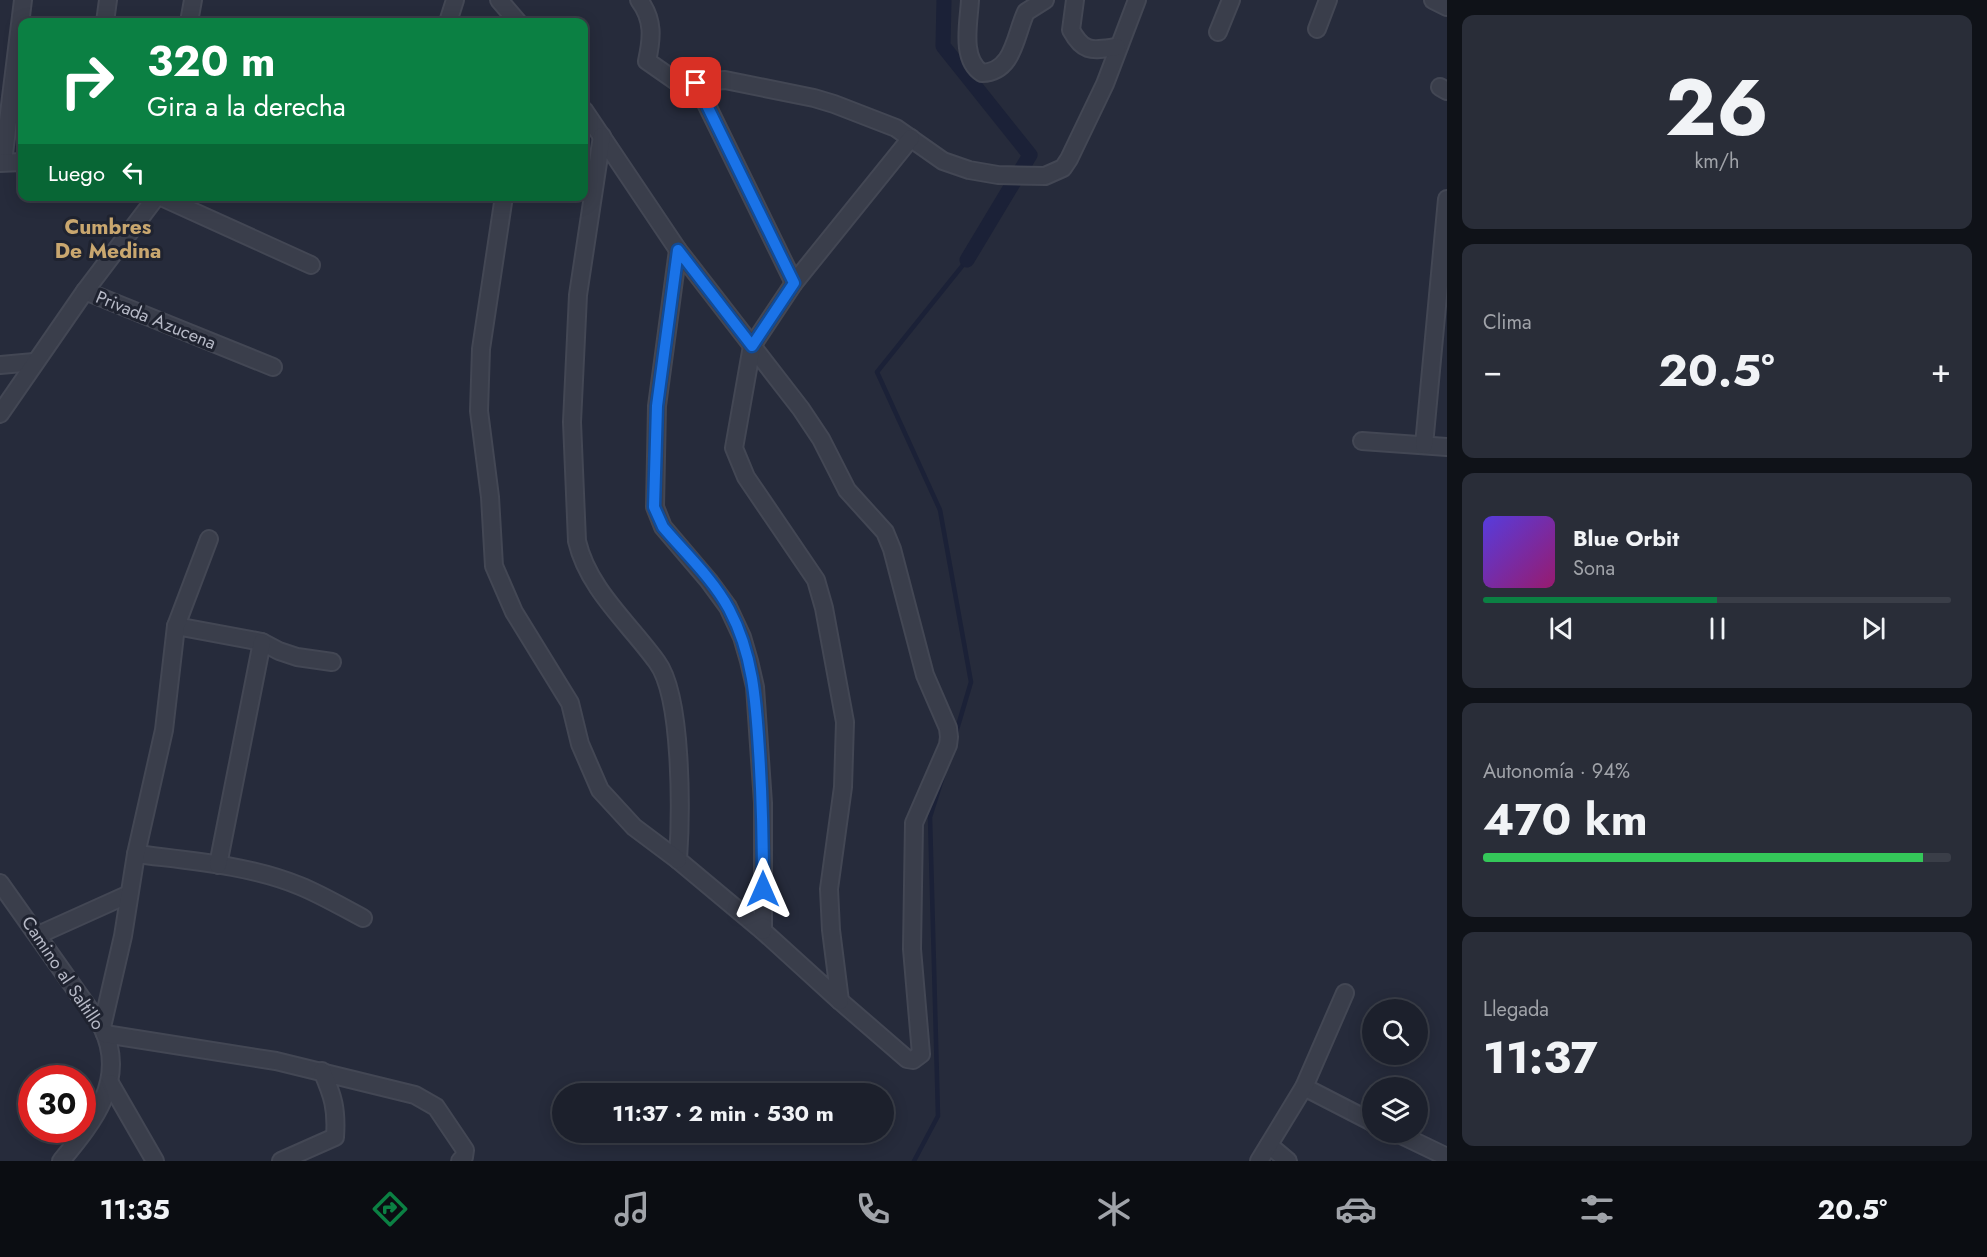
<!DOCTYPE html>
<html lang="es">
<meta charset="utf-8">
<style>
:root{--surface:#1c202c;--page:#292d38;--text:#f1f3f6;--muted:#a0a3a9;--line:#3a3e48;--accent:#0b8043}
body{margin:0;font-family:Jost,sans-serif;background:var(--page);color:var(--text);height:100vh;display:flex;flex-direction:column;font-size:22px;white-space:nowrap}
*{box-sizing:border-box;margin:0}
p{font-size:20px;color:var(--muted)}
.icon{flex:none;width:33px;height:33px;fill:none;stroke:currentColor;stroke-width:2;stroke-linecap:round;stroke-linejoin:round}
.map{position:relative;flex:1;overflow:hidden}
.sheet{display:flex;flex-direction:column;gap:15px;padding:15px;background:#0f1218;width:540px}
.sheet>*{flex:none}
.hud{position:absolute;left:18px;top:18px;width:570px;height:183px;border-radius:12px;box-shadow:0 3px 15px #0003,0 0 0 2px var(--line);background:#0b8043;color:#fff;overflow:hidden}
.buttons{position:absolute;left:1362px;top:999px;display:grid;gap:12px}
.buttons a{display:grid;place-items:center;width:66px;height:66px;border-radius:50%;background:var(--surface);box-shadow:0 3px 15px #0003,0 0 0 2px var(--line);font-size:30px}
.speed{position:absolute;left:18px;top:1065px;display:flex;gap:12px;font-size:30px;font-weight:700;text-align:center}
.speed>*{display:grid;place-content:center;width:78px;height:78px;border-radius:50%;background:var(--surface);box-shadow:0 3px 15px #0003,0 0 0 2px var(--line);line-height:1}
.speed .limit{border:9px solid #d22;background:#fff;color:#111}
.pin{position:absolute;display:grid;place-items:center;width:51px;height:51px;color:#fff;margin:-26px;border-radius:12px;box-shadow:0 3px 9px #0006}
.me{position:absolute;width:66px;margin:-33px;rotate:0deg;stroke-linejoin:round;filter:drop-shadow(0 0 4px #0008)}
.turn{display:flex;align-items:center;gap:21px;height:126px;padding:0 30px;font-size:27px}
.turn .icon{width:78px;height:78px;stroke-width:2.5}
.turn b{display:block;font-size:42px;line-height:51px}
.then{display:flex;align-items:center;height:57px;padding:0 30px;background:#0003;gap:12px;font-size:22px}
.big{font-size:45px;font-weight:700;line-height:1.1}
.sheet .card{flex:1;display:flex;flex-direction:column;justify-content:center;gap:9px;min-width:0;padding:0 21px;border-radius:12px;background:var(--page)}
.sheet .dial{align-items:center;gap:0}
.dial b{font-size:78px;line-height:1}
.song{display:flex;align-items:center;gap:18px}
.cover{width:72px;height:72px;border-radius:9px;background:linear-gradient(135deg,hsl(250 70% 55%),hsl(320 70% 35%))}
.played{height:6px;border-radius:3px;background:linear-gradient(90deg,var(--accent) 50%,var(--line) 50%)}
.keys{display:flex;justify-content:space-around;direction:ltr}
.heat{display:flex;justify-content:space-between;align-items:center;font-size:33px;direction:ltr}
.charge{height:9px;border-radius:4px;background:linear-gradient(90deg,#34c759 94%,var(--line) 0)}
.trip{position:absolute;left:552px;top:1083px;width:342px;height:60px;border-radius:30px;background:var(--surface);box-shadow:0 3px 15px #0003,0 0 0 2px var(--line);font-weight:700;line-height:60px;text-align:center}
.tabs{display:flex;height:96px;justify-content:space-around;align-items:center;background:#0b0d12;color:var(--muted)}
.tabs .icon{width:42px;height:42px}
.tabs .on{color:var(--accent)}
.tabs b{font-size:27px;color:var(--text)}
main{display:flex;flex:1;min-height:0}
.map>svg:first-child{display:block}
</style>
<main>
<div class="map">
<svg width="1447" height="1161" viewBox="0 0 1447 1161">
<rect width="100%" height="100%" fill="#262b3b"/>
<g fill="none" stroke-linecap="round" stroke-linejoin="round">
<g stroke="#1b2137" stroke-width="4.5">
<path d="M 955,736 L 971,682 L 940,510 L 877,372 L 967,260"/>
<path d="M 914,1161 L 938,1116 L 930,817 L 943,776"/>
</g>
<path stroke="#1b2137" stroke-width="15" d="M 944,0 L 943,46 L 1030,155 L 967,260"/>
<defs>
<g id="street">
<path d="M 499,0 L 518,22"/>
<path d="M 639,0 C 654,20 652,38 647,61 L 680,84 L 725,80 L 814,98 L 834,104 L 896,128 L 943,161 L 969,170 L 998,175 L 1045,176 L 1063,168 L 1069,159 L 1105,84 L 1137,0"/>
<path d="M 970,0 C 969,22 960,59 982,73 C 1014,72 1015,35 1026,12 L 1045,0"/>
<path d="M 1075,0 L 1071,30 C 1084,54 1093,50 1117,47"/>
<path d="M 1433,0 L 1447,7"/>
<path d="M 105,22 L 108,0"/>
<path d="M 189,22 L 193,0"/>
<path d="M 448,22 L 455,0"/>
<path d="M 1317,29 L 1328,0"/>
<path d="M 1218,32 L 1231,0"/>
<path d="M 696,83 L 794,283"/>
<path d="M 1440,87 L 1447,91"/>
<path d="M 584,110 L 678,250 L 801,409 L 821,439 L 847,490 L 885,532 L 892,549 L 925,675 L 948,728 L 949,737 L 948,745 L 914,823 L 912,949 L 921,1054 L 913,1060 L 907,1059 L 840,1001"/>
<path d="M 602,136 L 578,295 L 572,422 L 577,541 C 588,589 629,623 657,662 C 683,697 681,816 678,860 L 763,931 L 840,1001 L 831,930 L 829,889 L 843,787 L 845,722 L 824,608 L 816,580 L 746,477 L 734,448 L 752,346 L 794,283 L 911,138"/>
<path d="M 3,162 L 23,0"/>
<path d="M 0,163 L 22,162"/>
<path d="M 159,196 L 311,265"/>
<path d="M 504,196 L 481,349 L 479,411 L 490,497 L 494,566 L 514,612 L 570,703 L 580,744 L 600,790 L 634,827 L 678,860"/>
<path d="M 678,250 L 657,406 L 655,507 L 663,527 L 709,581 L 728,607 L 742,637 L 749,661 L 755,687 L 763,803 L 763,931"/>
<path d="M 85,291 L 273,367"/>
<path d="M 0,365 L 34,362"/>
<path d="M 0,414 L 85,291 L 157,196"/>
<path d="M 1362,441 L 1447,447"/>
<path d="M 1424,445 L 1447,199"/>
<path d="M 176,626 L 262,642 L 279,651 L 297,657 L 332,662"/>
<path d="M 136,854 C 191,861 249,865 300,886 C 322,895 342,907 363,918"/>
<path d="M 218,865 L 262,642"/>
<path d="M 0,883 L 102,1027 C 128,1080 93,1122 61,1161"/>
<path d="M 38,935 L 129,894"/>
<path d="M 102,1027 L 123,936 L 136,854 L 164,730 L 176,626 L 209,539"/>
<path d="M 105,1034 L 276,1061 L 415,1095 L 436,1107 L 465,1150 L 464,1157 L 460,1161"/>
<path d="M 110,1083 L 155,1161"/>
<path d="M 1304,1087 L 1372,1122"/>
<path d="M 1395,1132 L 1447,1157"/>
<path d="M 1269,1145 L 1288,1161"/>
<path d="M 281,1161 L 335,1137 C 337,1109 333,1096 322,1071"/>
<path d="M 1259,1161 L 1304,1087 L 1345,993"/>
</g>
</defs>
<use href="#street" stroke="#434754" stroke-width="20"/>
<use href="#street" stroke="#3a3e4b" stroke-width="16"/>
</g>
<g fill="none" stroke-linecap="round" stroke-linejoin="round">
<defs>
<path id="route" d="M 696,83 L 794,283 L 752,346 L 678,250 L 657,406 L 654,507 L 663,527 C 685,553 713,579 729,609 C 753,654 756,701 759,751 C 762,797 763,843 763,889"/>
</defs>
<use href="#route" stroke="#114b97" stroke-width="15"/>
<use href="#route" stroke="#1a73e8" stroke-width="10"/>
</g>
<g text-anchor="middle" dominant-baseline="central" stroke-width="6" stroke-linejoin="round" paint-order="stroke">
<g font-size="18" fill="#b6b9c6" stroke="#1f2330">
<text transform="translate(156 320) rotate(22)">Privada Azucena</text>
<text transform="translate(63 973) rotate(56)">Camino al Saltillo</text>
</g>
<g font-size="21" font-weight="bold" fill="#c9a76f" stroke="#1f2330">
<text x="108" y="227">Cumbres<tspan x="108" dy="24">De Medina</tspan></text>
</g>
</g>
</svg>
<div class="buttons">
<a><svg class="icon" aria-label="search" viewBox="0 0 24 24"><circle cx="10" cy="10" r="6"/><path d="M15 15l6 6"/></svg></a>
<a><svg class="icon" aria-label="layers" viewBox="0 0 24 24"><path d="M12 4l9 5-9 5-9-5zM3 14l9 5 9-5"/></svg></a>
</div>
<div class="speed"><div class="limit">30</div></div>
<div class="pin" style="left:696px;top:83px;background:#d93025"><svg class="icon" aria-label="arrive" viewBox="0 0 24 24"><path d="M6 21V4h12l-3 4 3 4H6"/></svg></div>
<svg class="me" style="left:763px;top:889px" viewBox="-20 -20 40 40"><path d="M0-17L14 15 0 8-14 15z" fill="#1a73e8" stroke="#fff" stroke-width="4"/></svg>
<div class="trip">11:37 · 2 min · 530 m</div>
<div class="hud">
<div class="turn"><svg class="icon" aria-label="right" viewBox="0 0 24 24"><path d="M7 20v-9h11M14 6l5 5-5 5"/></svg><div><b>320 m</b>Gira a la derecha</div></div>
<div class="then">Luego<svg class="icon" aria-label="left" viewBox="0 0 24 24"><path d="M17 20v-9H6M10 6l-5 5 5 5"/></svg></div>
</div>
</div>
<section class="sheet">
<div class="card dial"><b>26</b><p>km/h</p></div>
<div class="card"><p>Clima</p>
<div class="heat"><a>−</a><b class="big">20.5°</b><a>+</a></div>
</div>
<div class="card">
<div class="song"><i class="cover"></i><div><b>Blue Orbit</b><p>Sona</p></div></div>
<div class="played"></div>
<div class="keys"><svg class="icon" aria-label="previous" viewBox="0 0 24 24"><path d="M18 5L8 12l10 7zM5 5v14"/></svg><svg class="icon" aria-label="pause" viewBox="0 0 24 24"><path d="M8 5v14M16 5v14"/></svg><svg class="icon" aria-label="next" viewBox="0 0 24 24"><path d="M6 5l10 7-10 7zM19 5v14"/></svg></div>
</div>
<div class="card"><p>Autonomía · 94%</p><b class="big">470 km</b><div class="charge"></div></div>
<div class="card"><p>Llegada</p><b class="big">11:37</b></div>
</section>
</main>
<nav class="tabs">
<b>11:35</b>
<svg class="icon on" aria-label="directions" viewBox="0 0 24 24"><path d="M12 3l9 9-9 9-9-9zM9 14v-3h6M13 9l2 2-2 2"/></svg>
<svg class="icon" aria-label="music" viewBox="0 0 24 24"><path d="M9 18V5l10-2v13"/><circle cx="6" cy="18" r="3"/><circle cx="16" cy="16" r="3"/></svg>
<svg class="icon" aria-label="phone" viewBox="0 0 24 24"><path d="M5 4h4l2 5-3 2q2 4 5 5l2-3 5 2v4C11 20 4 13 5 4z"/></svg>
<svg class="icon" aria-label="climate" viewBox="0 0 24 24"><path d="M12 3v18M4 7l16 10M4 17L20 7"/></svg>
<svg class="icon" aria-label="car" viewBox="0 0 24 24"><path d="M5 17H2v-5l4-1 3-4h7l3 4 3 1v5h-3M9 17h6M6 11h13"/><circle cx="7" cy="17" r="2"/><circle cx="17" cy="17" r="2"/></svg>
<svg class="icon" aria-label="filters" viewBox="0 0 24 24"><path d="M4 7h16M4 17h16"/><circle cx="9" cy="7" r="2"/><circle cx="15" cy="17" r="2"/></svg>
<b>20.5°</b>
</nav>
